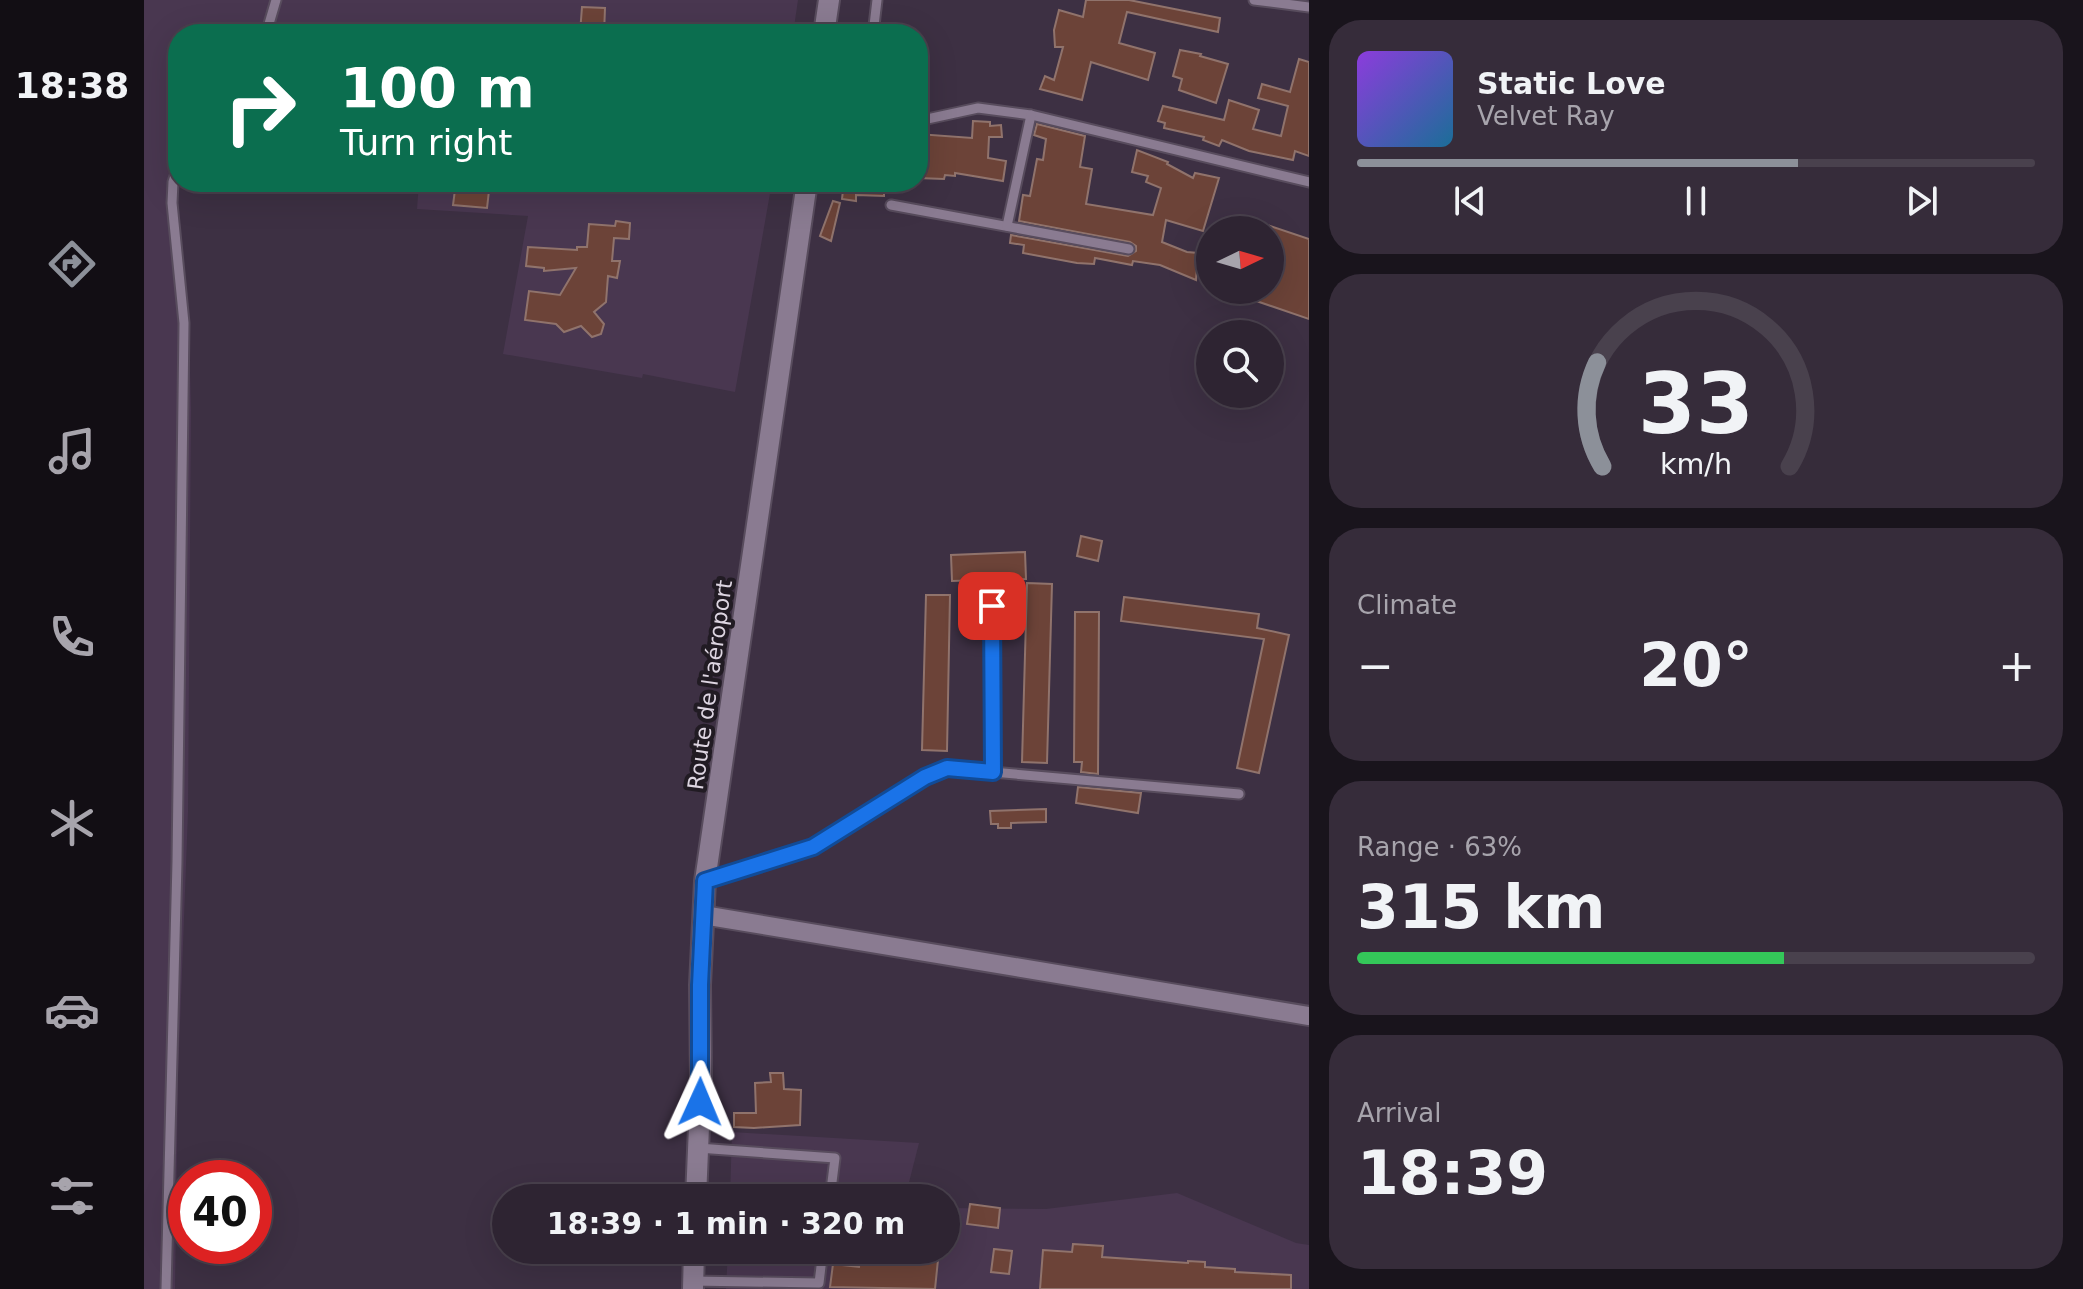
<!DOCTYPE html>
<meta charset="utf-8">
<style>
:root{--surface:#2e2432;--page:#362c3a;--text:#f1f3f6;--muted:#a7a4ac;--line:#49414d;--accent:#8c9099}
body{margin:0;font-family:"DejaVu Sans",sans-serif;background:var(--page);color:var(--text);height:100vh;display:flex;flex-direction:column;font-size:30px;white-space:nowrap}
*{box-sizing:border-box;margin:0}
p{font-size:26px;color:var(--muted)}
.icon{flex:none;width:44px;height:44px;fill:none;stroke:currentColor;stroke-width:2;stroke-linecap:round;stroke-linejoin:round}
.map{position:relative;flex:1;overflow:hidden}
.details{display:flex;flex-direction:column;gap:20px;padding:20px;background:#19141c;width:774px}
.details>*{flex:none}
.banner{position:absolute;left:24px;top:24px;width:760px;height:168px;border-radius:32px;box-shadow:0 8px 32px #0002,0 0 0 2px var(--line);background:#0b6e4f;color:#fff;overflow:hidden}
.needle{width:52px;rotate:85deg}
.fabs{position:absolute;left:1052px;top:216px;display:grid;gap:16px}
.fabs a{display:grid;place-items:center;width:88px;height:88px;border-radius:50%;background:var(--surface);box-shadow:0 8px 32px #0002,0 0 0 2px var(--line);font-size:40px}
.speed{position:absolute;left:24px;top:1160px;display:flex;gap:16px;font-size:40px;font-weight:700;text-align:center}
.speed>*{display:grid;place-content:center;width:104px;height:104px;border-radius:50%;background:var(--surface);box-shadow:0 8px 32px #0002,0 0 0 2px var(--line);line-height:1}
.speed .limit{border:12px solid #d22;background:#fff;color:#111}
.pin{position:absolute;display:grid;place-items:center;width:68px;height:68px;color:#fff;margin:-34px;border-radius:16px;box-shadow:0 4px 12px #0006}
.me{position:absolute;width:88px;margin:-44px;rotate:1deg;stroke-linejoin:round;filter:drop-shadow(0 0 6px #0008)}
.turn{display:flex;align-items:center;gap:28px;height:168px;padding:0 40px;font-size:36px}
.turn .icon{width:104px;height:104px;stroke-width:2.5}
.turn b{display:block;font-size:56px;line-height:68px}
.big{font-size:60px;font-weight:600;line-height:1.1}
.details .card{flex:1;display:flex;flex-direction:column;justify-content:center;gap:12px;min-width:0;padding:0 28px;border-radius:32px;background:var(--page)}
.details .dial{align-items:center;gap:0}
.dial svg{height:208px;overflow:visible;fill:none;stroke:var(--line);stroke-width:7;stroke-linecap:round;text-anchor:middle}
.dial text{fill:var(--text);stroke:none}
.song{display:flex;align-items:center;gap:24px}
.cover{width:96px;height:96px;border-radius:12px;background:linear-gradient(135deg,hsl(270 70% 55%),hsl(200 70% 35%))}
.played{height:8px;border-radius:4px;background:linear-gradient(90deg,var(--accent) 65%,var(--line) 65%)}
.keys{display:flex;justify-content:space-around;direction:ltr}
.heat{display:flex;justify-content:space-between;align-items:center;font-size:44px;direction:ltr}
.charge{height:12px;border-radius:6px;background:linear-gradient(90deg,#34c759 63%,var(--line) 0)}
.trip{position:absolute;left:348px;top:1184px;width:468px;height:80px;border-radius:40px;background:var(--surface);box-shadow:0 8px 32px #0002,0 0 0 2px var(--line);font-weight:600;line-height:80px;text-align:center}
main{display:flex;flex:1;min-height:0}
.tabs{display:flex;flex-direction:column;width:144px;justify-content:space-around;align-items:center;background:#120e14;color:var(--muted)}
.tabs .icon{width:56px;height:56px}
.tabs .active{color:var(--accent)}
.tabs b{font-size:36px;color:var(--text)}
.map>svg:first-child{display:block}
</style>
<main>
<nav class="tabs">
<b>18:38</b>
<svg class="icon active" aria-label="directions" viewBox="0 0 24 24"><path d="M12 3l9 9-9 9-9-9zM9 14v-3h6M13 9l2 2-2 2"/></svg>
<svg class="icon" aria-label="music" viewBox="0 0 24 24"><path d="M9 18V5l10-2v13"/><circle cx="6" cy="18" r="3"/><circle cx="16" cy="16" r="3"/></svg>
<svg class="icon" aria-label="phone" viewBox="0 0 24 24"><path d="M5 4h4l2 5-3 2q2 4 5 5l2-3 5 2v4C11 20 4 13 5 4z"/></svg>
<svg class="icon" aria-label="climate" viewBox="0 0 24 24"><path d="M12 3v18M4 7l16 10M4 17L20 7"/></svg>
<svg class="icon" aria-label="car" viewBox="0 0 24 24"><path d="M5 17H2v-5l4-1 3-4h7l3 4 3 1v5h-3M9 17h6M6 11h13"/><circle cx="7" cy="17" r="2"/><circle cx="17" cy="17" r="2"/></svg>
<svg class="icon" aria-label="filters" viewBox="0 0 24 24"><path d="M4 7h16M4 17h16"/><circle cx="9" cy="7" r="2"/><circle cx="15" cy="17" r="2"/></svg>
</nav>
<div class="map">
<svg width="1165" height="1289" viewBox="0 0 1165 1289">
<rect width="100%" height="100%" fill="#3d3043"/>
<g fill="#493750">
<path d="M 0,0 L 654,0 L 649,34 L 34,34 L 35,182 L 32,203 L 45,333 L 47,410 L 44,812 L 34,1077 L 31,1289 L 0,1289 Z"/>
<path d="M 275,182 L 628,182 L 591,392 L 499,374 L 498,378 L 359,354 L 384,216 L 273,209 Z"/>
<path d="M 588,1132 L 775,1143 L 761,1198 L 586,1198 Z"/>
<path d="M 1033,1193 L 1152,1243 L 1165,1245 L 1165,1289 L 582,1289 L 584,1250 L 802,1250 L 802,1208 L 902,1209 Z"/>
</g>
<g fill="#6c4338" stroke="#90736c" stroke-width="2">
<path d="M 942,0 L 985,0 L 1076,18 L 1074,32 L 983,12 L 975,43 L 1011,53 L 1004,80 L 947,62 L 938,100 L 896,89 L 901,76 L 910,80 L 919,47 L 911,47 L 910,30 L 915,10 L 939,17 Z"/>
<path d="M 438,7 L 461,8 L 460,34 L 436,33 Z"/>
<path d="M 1036,50 L 1057,54 L 1056,56 L 1084,64 L 1072,103 L 1035,90 L 1038,79 L 1029,76 Z"/>
<path d="M 1155,59 L 1165,62 L 1165,156 L 1151,151 L 1149,160 L 1105,151 L 1078,140 L 1075,146 L 1059,140 L 1060,137 L 1020,128 L 1021,123 L 1014,121 L 1019,106 L 1080,120 L 1085,100 L 1115,110 L 1109,129 L 1137,136 L 1144,106 L 1114,98 L 1118,84 L 1146,92 Z"/>
<path d="M 829,121 L 846,122 L 846,126 L 857,125 L 858,137 L 845,137 L 844,158 L 862,161 L 859,181 L 811,173 L 811,176 L 801,175 L 800,179 L 774,178 L 774,134 L 828,138 Z"/>
<path d="M 893,124 L 941,136 L 936,167 L 948,169 L 942,204 L 1009,215 L 1017,188 L 1002,182 L 1004,176 L 988,172 L 993,150 L 1024,162 L 1023,164 L 1049,178 L 1051,173 L 1075,178 L 1059,231 L 1022,220 L 1018,242 L 1043,252 L 1054,253 L 1052,280 L 1016,265 L 989,261 L 988,265 L 951,258 L 950,264 L 933,263 L 879,253 L 880,245 L 866,243 L 867,235 L 984,256 L 992,251 L 992,246 L 986,242 L 875,221 L 879,195 L 886,196 L 893,159 L 899,160 L 902,139 L 890,135 Z"/>
<path d="M 312,182 L 346,182 L 343,208 L 309,205 Z"/>
<path d="M 700,182 L 740,182 L 740,196 L 712,195 L 712,201 L 698,199 Z"/>
<path d="M 689,201 L 696,203 L 687,241 L 676,236 Z"/>
<path d="M 472,221 L 486,223 L 485,239 L 470,238 L 468,261 L 476,261 L 473,278 L 464,276 L 462,302 L 450,312 L 460,324 L 457,334 L 448,337 L 437,326 L 420,332 L 412,324 L 381,320 L 385,291 L 416,295 L 432,268 L 400,271 L 400,268 L 382,266 L 384,247 L 433,250 L 433,247 L 443,247 L 445,224 L 471,226 Z"/>
<path d="M 1126,226 L 1165,239 L 1165,319 L 1086,292 L 1086,290 L 1126,290 L 1126,258 L 1133,259 L 1134,253 L 1126,251 Z"/>
<path d="M 937,536 L 958,541 L 954,561 L 933,556 Z"/>
<path d="M 881,552 L 882,579 L 858,580 L 858,585 L 836,586 L 836,580 L 808,581 L 807,555 Z"/>
<path d="M 883,583 L 908,584 L 903,763 L 878,762 Z"/>
<path d="M 782,595 L 806,595 L 803,751 L 778,750 Z"/>
<path d="M 980,597 L 1115,614 L 1113,628 L 1145,635 L 1115,773 L 1093,768 L 1120,639 L 977,621 Z"/>
<path d="M 931,612 L 955,612 L 954,774 L 937,772 L 938,762 L 930,762 Z"/>
<path d="M 934,787 L 997,793 L 994,813 L 932,803 Z"/>
<path d="M 902,809 L 902,822 L 867,823 L 867,828 L 854,828 L 854,824 L 847,824 L 846,811 Z"/>
<path d="M 626,1073 L 639,1073 L 640,1089 L 657,1090 L 656,1125 L 610,1128 L 590,1127 L 590,1113 L 612,1113 L 611,1083 L 627,1082 Z"/>
<path d="M 826,1204 L 856,1208 L 854,1228 L 823,1224 Z"/>
<path d="M 929,1244 L 959,1246 L 958,1257 L 1044,1263 L 1044,1261 L 1061,1262 L 1061,1267 L 1091,1269 L 1091,1272 L 1147,1275 L 1147,1289 L 896,1289 L 899,1250 L 928,1252 Z"/>
<path d="M 850,1249 L 868,1251 L 865,1274 L 847,1272 Z"/>
<path d="M 609,1250 L 662,1250 L 662,1262 L 609,1260 Z"/>
<path d="M 768,1250 L 795,1250 L 791,1289 L 686,1287 L 689,1264 L 715,1267 L 717,1252 L 767,1257 Z"/>
</g>
<g fill="none" stroke-linecap="round" stroke-linejoin="round">
<defs>
<g id="lane">
<path d="M 1110,0 L 1165,7"/>
<path d="M 122,34 L 132,0"/>
<path d="M 729,34 L 733,0"/>
<path d="M 774,121 L 834,108 L 887,115 L 1165,182"/>
<path d="M 747,205 L 985,249"/>
<path d="M 863,226 L 887,115"/>
<path d="M 848,599 L 849,772"/>
<path d="M 563,881 L 669,847 L 781,777 L 803,768 L 1095,794"/>
<path d="M 554,1148 L 691,1158 L 686,1198"/>
<path d="M 549,1281 L 675,1283 L 679,1250"/>
<path d="M 22,1289 L 33,862 L 40,323 L 28,203 L 29,182 L 34,167"/>
</g>
<path id="street" d="M 559,915 L 1165,1016"/>
<g id="secondary">
<path d="M 680,34 L 685,0"/>
<path d="M 552,1198 L 557,1079 L 556,985 L 561,881 L 663,182"/>
<path d="M 549,1289 L 550,1250"/>
</g>
</defs>
<use href="#lane" stroke="#584c5d" stroke-width="13"/>
<use href="#street" stroke="#584c5d" stroke-width="22"/>
<use href="#secondary" stroke="#584c5d" stroke-width="24"/>
<use href="#lane" stroke="#8a7b91" stroke-width="9"/>
<use href="#street" stroke="#8a7b91" stroke-width="18"/>
<use href="#secondary" stroke="#8a7b91" stroke-width="20"/>
</g>
<g fill="none" stroke-linecap="round" stroke-linejoin="round">
<defs>
<path id="route" d="M 556,1102 L 556,985 L 561,881 L 669,847 L 781,777 L 803,768 L 849,772 L 848,606"/>
</defs>
<use href="#route" stroke="#114b97" stroke-width="20"/>
<use href="#route" stroke="#1a73e8" stroke-width="14"/>
</g>
<g text-anchor="middle" dominant-baseline="central" stroke-width="8" stroke-linejoin="round" paint-order="stroke">
<g font-size="22" fill="#ddd5e1" stroke="#211b23">
<text transform="translate(566 685) rotate(-82)">Route de l'aéroport</text>
</g>
</g>
</svg>
<div class="fabs">
<a><svg class="needle" viewBox="-14 -14 28 28"><path d="M0-13l5 13h-10z" fill="#e53935"/><path d="M0 13l5-13h-10z" fill="#a7a4ac"/></svg></a>
<a><svg class="icon" aria-label="search" viewBox="0 0 24 24"><circle cx="10" cy="10" r="6"/><path d="M15 15l6 6"/></svg></a>
</div>
<div class="speed"><div class="limit">40</div></div>
<div class="pin" style="left:848px;top:606px;background:#d93025"><svg class="icon" aria-label="arrive" viewBox="0 0 24 24"><path d="M6 21V4h12l-3 4 3 4H6"/></svg></div>
<svg class="me" style="left:556px;top:1102px" viewBox="-20 -20 40 40"><path d="M0-17L14 15 0 8-14 15z" fill="#1a73e8" stroke="#fff" stroke-width="4"/></svg>
<div class="trip">18:39 · 1 min · 320 m</div>
<div class="banner">
<div class="turn"><svg class="icon" aria-label="right" viewBox="0 0 24 24"><path d="M7 20v-9h11M14 6l5 5-5 5"/></svg><div><b>100 m</b>Turn right</div></div>
</div>
</div>
<section class="details">
<div class="card">
<div class="song"><i class="cover"></i><div><b>Static Love</b><p>Velvet Ray</p></div></div>
<div class="played"></div>
<div class="keys"><svg class="icon" aria-label="previous" viewBox="0 0 24 24"><path d="M18 5L8 12l10 7zM5 5v14"/></svg><svg class="icon" aria-label="pause" viewBox="0 0 24 24"><path d="M8 5v14M16 5v14"/></svg><svg class="icon" aria-label="next" viewBox="0 0 24 24"><path d="M6 5l10 7-10 7zM19 5v14"/></svg></div>
</div>
<div class="card dial"><svg viewBox="0 0 100 80">
<path d="M14 69A42 42 0 1 1 86 69"/>
<path d="M14 69A42 42 0 0 1 12 29" stroke="#8c9099"/>
<text x="50" y="56" font-size="32" font-weight="700">33</text>
<text x="50" y="72" font-size="11">km/h</text>
</svg></div>
<div class="card"><p>Climate</p>
<div class="heat"><a>−</a><b class="big">20°</b><a>+</a></div>
</div>
<div class="card"><p>Range · 63%</p><b class="big">315 km</b><div class="charge"></div></div>
<div class="card"><p>Arrival</p><b class="big">18:39</b></div>
</section>
</main>
